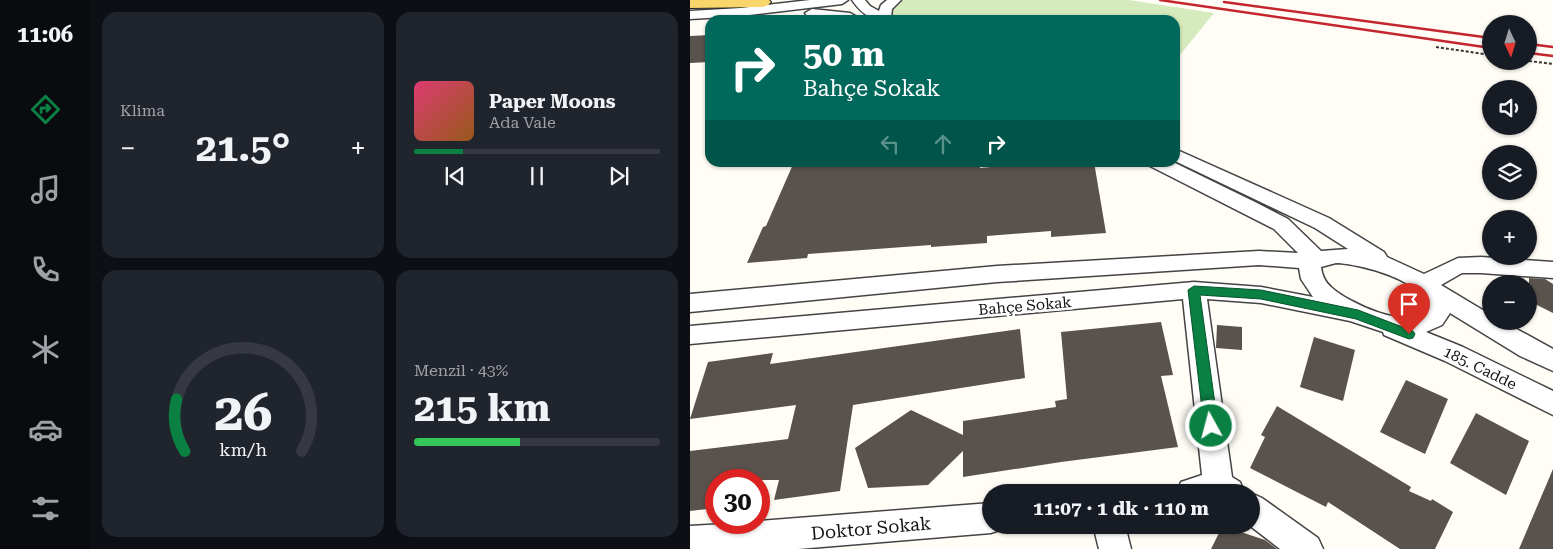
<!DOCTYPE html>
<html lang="tr">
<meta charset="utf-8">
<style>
:root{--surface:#171b24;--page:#20242c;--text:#f1f3f6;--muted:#9ea1a6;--line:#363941;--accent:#0b8043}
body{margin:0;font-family:"Roboto Serif",serif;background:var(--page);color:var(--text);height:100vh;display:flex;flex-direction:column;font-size:19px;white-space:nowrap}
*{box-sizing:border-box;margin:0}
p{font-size:16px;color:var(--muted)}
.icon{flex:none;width:28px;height:28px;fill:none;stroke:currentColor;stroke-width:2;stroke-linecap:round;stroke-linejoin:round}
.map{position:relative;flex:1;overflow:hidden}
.details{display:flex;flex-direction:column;gap:12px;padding:12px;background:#0d0f14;width:600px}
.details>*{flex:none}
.hud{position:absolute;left:15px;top:15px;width:475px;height:152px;border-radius:15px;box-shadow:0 1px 4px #0004;background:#00695c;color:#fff;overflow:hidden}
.needle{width:32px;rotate:176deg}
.fabs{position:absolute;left:792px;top:15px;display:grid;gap:10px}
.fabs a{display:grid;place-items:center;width:55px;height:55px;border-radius:50%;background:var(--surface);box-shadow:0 1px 4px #0004;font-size:25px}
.speed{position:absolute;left:15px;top:469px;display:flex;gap:10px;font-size:25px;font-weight:700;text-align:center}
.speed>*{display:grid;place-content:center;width:65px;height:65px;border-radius:50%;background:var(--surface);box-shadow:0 1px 4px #0004;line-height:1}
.speed .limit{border:8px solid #d22;background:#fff;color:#111}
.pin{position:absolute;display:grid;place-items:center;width:42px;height:42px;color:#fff;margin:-51px -21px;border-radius:50% 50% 50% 0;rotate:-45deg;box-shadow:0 0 5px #0007}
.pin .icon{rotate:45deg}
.me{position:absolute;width:55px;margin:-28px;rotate:353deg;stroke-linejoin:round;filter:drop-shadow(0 0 4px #0008)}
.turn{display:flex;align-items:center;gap:18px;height:105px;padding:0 15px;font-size:22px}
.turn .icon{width:65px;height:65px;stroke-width:2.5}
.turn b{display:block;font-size:35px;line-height:42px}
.lanes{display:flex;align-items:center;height:48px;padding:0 15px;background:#0003;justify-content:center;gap:25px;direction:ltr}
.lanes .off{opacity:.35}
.big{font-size:38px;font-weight:700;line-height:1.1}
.details .card{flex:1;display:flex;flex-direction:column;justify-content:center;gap:8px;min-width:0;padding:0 18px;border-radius:15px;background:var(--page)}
.details .dial{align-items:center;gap:0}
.dial svg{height:130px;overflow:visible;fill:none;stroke:var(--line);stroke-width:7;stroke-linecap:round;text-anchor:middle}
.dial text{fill:var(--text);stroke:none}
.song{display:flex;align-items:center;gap:15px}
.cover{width:60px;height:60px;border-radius:8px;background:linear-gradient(135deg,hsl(340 70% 55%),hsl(30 70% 35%))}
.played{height:5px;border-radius:2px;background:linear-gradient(90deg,var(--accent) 20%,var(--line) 20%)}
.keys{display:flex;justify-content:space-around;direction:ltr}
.heat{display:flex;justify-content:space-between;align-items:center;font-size:28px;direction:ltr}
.charge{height:8px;border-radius:4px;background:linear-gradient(90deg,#34c759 43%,var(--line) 0)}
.details .tiles{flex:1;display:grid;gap:12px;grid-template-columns:repeat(2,1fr)}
.trip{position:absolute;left:292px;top:484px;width:278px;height:50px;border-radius:25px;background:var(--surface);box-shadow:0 1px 4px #0004;font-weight:700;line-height:50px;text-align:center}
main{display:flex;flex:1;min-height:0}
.tab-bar{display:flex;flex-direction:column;width:90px;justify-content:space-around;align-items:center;background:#090b0e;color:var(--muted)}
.tab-bar .icon{width:35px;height:35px}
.tab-bar .active{color:var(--accent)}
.tab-bar b{font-size:22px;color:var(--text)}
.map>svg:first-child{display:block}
</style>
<main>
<nav class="tab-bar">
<b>11:06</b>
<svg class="icon active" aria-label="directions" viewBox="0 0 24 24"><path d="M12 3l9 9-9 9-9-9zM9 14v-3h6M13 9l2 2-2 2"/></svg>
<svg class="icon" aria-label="music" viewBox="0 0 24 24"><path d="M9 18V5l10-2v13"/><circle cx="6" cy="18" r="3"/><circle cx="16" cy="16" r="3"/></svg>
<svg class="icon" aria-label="phone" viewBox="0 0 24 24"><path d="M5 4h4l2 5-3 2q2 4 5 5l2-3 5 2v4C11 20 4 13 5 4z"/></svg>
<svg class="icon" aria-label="climate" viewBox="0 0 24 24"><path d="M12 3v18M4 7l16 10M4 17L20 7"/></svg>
<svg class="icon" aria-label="car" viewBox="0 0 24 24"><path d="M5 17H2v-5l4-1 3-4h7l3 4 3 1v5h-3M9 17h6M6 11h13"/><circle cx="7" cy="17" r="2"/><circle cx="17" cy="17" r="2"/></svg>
<svg class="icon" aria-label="filters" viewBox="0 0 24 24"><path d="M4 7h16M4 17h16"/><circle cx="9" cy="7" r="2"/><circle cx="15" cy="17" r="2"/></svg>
</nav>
<section class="details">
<div class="tiles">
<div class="card"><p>Klima</p>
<div class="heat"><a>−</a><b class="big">21.5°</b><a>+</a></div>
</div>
<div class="card">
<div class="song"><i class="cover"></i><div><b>Paper Moons</b><p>Ada Vale</p></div></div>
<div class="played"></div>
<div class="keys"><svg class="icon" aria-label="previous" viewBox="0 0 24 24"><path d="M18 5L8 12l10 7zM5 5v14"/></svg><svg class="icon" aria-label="pause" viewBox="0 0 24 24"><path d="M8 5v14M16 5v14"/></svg><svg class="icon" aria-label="next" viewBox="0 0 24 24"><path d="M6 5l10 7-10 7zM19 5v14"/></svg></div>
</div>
<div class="card dial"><svg viewBox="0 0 100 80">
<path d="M14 69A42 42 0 1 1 86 69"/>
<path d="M14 69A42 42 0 0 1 9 37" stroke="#0b8043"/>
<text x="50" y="56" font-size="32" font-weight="700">26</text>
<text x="50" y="72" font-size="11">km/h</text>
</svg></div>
<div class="card"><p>Menzil · 43%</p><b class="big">215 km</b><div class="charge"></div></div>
</div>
</section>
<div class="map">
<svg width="863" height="549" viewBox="0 0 863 549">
<rect width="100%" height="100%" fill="#fffdf5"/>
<path fill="#d5ebbd" d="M 206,0 L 439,0 L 524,13 L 485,61 L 485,20 L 206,20 L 202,17 L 200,8 Z"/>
<g fill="#5a524d">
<path d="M 20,35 L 20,62 L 0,63 L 0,36 Z"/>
<path d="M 104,162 L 290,162 L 290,168 L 355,162 L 404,162 L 416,233 L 361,237 L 361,231 L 297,236 L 297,243 L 241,247 L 241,245 L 118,254 L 117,258 L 57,263 L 73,227 L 76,226 Z"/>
<path d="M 839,278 L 855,279 L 863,284 L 863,313 L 839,301 Z"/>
<path d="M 471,322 L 483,375 L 471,376 L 488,447 L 371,462 L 273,477 L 273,451 L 238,485 L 178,488 L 165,448 L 221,410 L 273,435 L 273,421 L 366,407 L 365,401 L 377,399 L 371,332 Z"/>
<path d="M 527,325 L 552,327 L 552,350 L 526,348 Z"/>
<path d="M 330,329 L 335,378 L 163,405 L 150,491 L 84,500 L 89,480 L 26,480 L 26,508 L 0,511 L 0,451 L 98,439 L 106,405 L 0,419 L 18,362 L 83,353 L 80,364 Z"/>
<path d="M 624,337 L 665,350 L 653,401 L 610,387 Z"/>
<path d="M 716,380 L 758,399 L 735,454 L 690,432 Z"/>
<path d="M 587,406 L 721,487 L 719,491 L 741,501 L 742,499 L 763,512 L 745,549 L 710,549 L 638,502 L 636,507 L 560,468 L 575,437 L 571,435 Z"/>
<path d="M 786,413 L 839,441 L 816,495 L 760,463 Z"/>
<path d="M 863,469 L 863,549 L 829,549 Z"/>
<path d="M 530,531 L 548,531 L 575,540 L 587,549 L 521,549 Z"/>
</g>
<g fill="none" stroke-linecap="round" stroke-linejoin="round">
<defs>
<g id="minor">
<path d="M 120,0 L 158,0 L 152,4 L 51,16 L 0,19 L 0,11 L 51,8 Z"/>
<path d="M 162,0 L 175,0 L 180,6 L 189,11 L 191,5 L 197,0 L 211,0 L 202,9 L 201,17 L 203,20 C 182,20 174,17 162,0 Z"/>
<path d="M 122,9 L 160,13 L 167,17 L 164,20 L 117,16 L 115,13 Z"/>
<path d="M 485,149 L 639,218 L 694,252 L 697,257 L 734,274 L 768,258 L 791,257 L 863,262 L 863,278 L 791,273 L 772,273 L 751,285 L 801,315 L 801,321 L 812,321 L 863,349 L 863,371 L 830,356 L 760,313 L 752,325 L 736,332 L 773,347 L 863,391 L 863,415 L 755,361 L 694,335 L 693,332 L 660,321 L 571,303 L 517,299 L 542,477 L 550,482 L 554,492 L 487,492 L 491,482 L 512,475 L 493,299 L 0,344 L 0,326 L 504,282 L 571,287 L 623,297 L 611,279 L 609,268 L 569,265 L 307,282 L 0,312 L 0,294 L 307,266 L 569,251 L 608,253 L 584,229 L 460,166 L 458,162 L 483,162 L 567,203 L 598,219 L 631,251 L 658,249 L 625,228 L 485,161 ZM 646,263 C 670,264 736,280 737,309 C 720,332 658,303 641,287 C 635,282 632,275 631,267 Z"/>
<path d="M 561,493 L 572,498 L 628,538 L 633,549 L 590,549 L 559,525 L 561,525 Z"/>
<path d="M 301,503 L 301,525 L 314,525 L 312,529 L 301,533 L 108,549 L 0,549 L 0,526 L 69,522 L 69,521 Z"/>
<path d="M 403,525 L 435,525 L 441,549 L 409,549 Z"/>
</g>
<path id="major" d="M 0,0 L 79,0 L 81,2 L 78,5 L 73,7 L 0,8 Z"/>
</defs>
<use href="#minor" stroke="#444" stroke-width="3"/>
<use href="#major" stroke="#222" stroke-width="2"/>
<g stroke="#333" stroke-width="2" stroke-dasharray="3 2" stroke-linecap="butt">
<path d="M 746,47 L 801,55"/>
<path d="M 839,61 L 863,64"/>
</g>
<use href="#minor" fill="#fff" fill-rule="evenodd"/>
<use href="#major" fill="#f9d66b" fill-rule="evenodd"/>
<g stroke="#c4262e" stroke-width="2.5">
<path d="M 470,0 L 801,48"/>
<path d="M 534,2 L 801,38"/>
<path d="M 839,44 L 863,47"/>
<path d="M 839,53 L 863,56"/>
</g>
</g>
<path fill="#0b8043" stroke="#07532c" d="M 504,286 L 571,290 L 668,310 L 723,331 L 725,334 L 723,338 L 719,339 L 666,319 L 571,299 L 510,295 L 528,426 L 526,430 L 521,432 L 516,430 L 514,426 L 498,290 Z"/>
<g text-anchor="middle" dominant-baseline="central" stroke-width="5" stroke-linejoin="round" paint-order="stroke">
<g font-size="15" fill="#111" stroke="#fff">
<text transform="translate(335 306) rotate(-5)">Bahçe Sokak</text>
<text transform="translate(790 368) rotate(26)">185. Cadde</text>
</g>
<g font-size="18" fill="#111" stroke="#fff">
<text transform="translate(181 528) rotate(-5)">Doktor Sokak</text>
</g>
</g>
</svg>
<div class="fabs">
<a><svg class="needle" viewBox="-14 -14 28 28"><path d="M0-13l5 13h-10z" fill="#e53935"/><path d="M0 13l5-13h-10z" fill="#9ea1a6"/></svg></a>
<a><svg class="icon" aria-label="sound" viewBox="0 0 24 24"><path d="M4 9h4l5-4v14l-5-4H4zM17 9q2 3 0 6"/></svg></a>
<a><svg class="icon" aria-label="layers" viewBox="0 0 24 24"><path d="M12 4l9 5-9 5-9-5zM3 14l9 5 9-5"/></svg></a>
<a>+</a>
<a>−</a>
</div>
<div class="speed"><div class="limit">30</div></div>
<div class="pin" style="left:719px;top:334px;background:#d93025"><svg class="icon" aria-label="arrive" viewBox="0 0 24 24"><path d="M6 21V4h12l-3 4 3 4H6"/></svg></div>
<svg class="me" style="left:521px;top:426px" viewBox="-20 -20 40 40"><circle r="17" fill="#0b8043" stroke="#fff" stroke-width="3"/><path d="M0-11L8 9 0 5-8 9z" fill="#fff"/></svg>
<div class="trip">11:07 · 1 dk · 110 m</div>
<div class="hud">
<div class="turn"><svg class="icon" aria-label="right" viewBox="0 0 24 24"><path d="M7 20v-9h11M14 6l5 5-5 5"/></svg><div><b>50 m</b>Bahçe Sokak</div></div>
<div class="lanes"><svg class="icon off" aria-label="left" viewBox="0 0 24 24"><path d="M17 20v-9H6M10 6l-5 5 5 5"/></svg><svg class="icon off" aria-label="ahead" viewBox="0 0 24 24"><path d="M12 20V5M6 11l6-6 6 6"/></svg><svg class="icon" aria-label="right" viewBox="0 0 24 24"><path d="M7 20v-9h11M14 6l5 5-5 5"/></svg></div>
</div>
</div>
</main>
